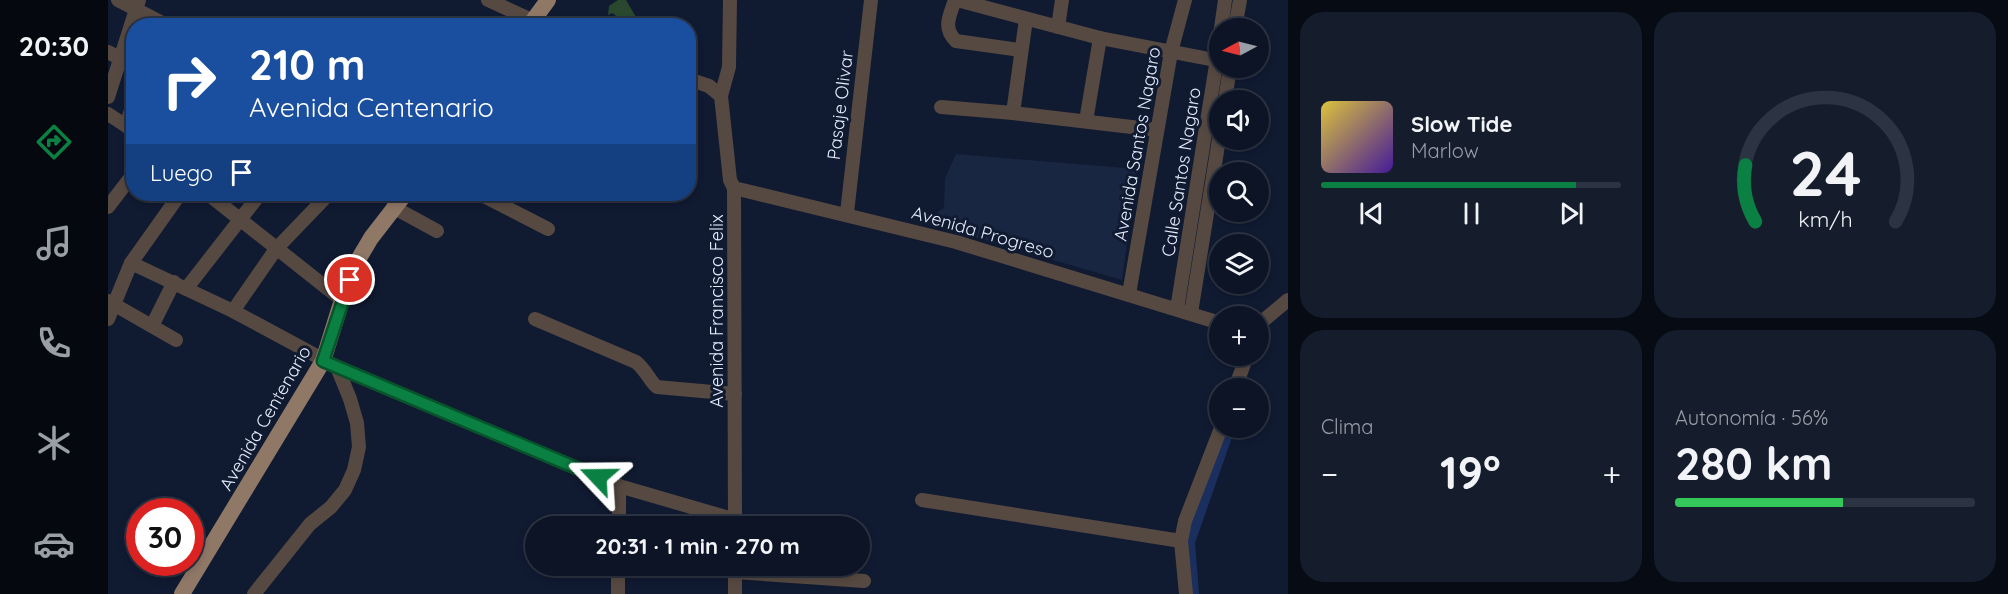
<!DOCTYPE html>
<html lang="es">
<meta charset="utf-8">
<style>
:root{--surface:#0c1425;--page:#151d2d;--text:#f1f3f6;--muted:#9a9ea7;--line:#2c3342;--accent:#0b8043}
body{margin:0;font-family:Quicksand,sans-serif;background:var(--page);color:var(--text);height:100vh;display:flex;flex-direction:column;font-size:22px;white-space:nowrap}
*{box-sizing:border-box;margin:0}
p{font-size:20px;color:var(--muted)}
.icon{flex:none;width:33px;height:33px;fill:none;stroke:currentColor;stroke-width:2;stroke-linecap:round;stroke-linejoin:round}
.map{position:relative;flex:1;overflow:hidden}
.details{display:flex;flex-direction:column;gap:12px;padding:12px;background:#070b14;width:720px}
.details>*{flex:none}
.top-card{position:absolute;left:18px;top:18px;width:570px;height:183px;border-radius:24px;box-shadow:0 3px 9px #0003,0 0 0 2px var(--line);background:#1a4fa0;color:#fff;overflow:hidden}
.needle{width:39px;rotate:263deg}
.buttons{position:absolute;left:1101px;top:18px;display:grid;gap:12px}
.buttons a{display:grid;place-items:center;width:60px;height:60px;border-radius:50%;background:var(--surface);box-shadow:0 3px 9px #0003,0 0 0 2px var(--line);font-size:30px}
.speed{position:absolute;left:18px;top:498px;display:flex;gap:12px;font-size:30px;font-weight:700;text-align:center}
.speed>*{display:grid;place-content:center;width:78px;height:78px;border-radius:50%;background:var(--surface);box-shadow:0 3px 9px #0003,0 0 0 2px var(--line);line-height:1}
.speed .limit{border:9px solid #d22;background:#fff;color:#111}
.pin{position:absolute;display:grid;place-items:center;width:51px;height:51px;color:#fff;margin:-26px;border:3px solid #fff;border-radius:50%;box-shadow:0 2px 6px #0007}
.me{position:absolute;width:66px;margin:-33px;rotate:293deg;stroke-linejoin:round;filter:drop-shadow(0 0 4px #0008)}
.turn{display:flex;align-items:center;gap:21px;height:126px;padding:0 24px;font-size:27px}
.turn .icon{width:78px;height:78px;stroke-width:2.5}
.turn b{display:block;font-size:42px;line-height:51px}
.then{display:flex;align-items:center;height:57px;padding:0 24px;background:#0003;gap:12px;font-size:22px}
.big{font-size:45px;font-weight:700;line-height:1.1}
.details .widget{flex:1;display:flex;flex-direction:column;justify-content:center;gap:9px;min-width:0;padding:0 21px;border-radius:24px;background:var(--page)}
.details .dial{align-items:center;gap:0}
.dial svg{height:156px;overflow:visible;fill:none;stroke:var(--line);stroke-width:7;stroke-linecap:round;text-anchor:middle}
.dial text{fill:var(--text);stroke:none}
.song{display:flex;align-items:center;gap:18px}
.cover{width:72px;height:72px;border-radius:9px;background:linear-gradient(135deg,hsl(50 70% 55%),hsl(260 70% 35%))}
.played{height:6px;border-radius:3px;background:linear-gradient(90deg,var(--accent) 85%,var(--line) 85%)}
.keys{display:flex;justify-content:space-around;direction:ltr}
.heat{display:flex;justify-content:space-between;align-items:center;font-size:33px;direction:ltr}
.charge{height:9px;border-radius:4px;background:linear-gradient(90deg,#34c759 56%,var(--line) 0)}
.details .tiles{flex:1;display:grid;gap:12px;grid-template-columns:repeat(2,1fr)}
.trip{position:absolute;left:417px;top:516px;width:345px;height:60px;border-radius:30px;background:var(--surface);box-shadow:0 3px 9px #0003,0 0 0 2px var(--line);font-weight:700;line-height:60px;text-align:center}
main{display:flex;flex:1;min-height:0}
.menu{display:flex;flex-direction:column;width:108px;justify-content:space-around;align-items:center;background:#05080f;color:var(--muted)}
.menu .icon{width:42px;height:42px}
.menu .selected{color:var(--accent)}
.menu b{font-size:27px;color:var(--text)}
.map>svg:first-child{display:block}
</style>
<main>
<nav class="menu">
<b>20:30</b>
<svg class="icon selected" aria-label="directions" viewBox="0 0 24 24"><path d="M12 3l9 9-9 9-9-9zM9 14v-3h6M13 9l2 2-2 2"/></svg>
<svg class="icon" aria-label="music" viewBox="0 0 24 24"><path d="M9 18V5l10-2v13"/><circle cx="6" cy="18" r="3"/><circle cx="16" cy="16" r="3"/></svg>
<svg class="icon" aria-label="phone" viewBox="0 0 24 24"><path d="M5 4h4l2 5-3 2q2 4 5 5l2-3 5 2v4C11 20 4 13 5 4z"/></svg>
<svg class="icon" aria-label="climate" viewBox="0 0 24 24"><path d="M12 3v18M4 7l16 10M4 17L20 7"/></svg>
<svg class="icon" aria-label="car" viewBox="0 0 24 24"><path d="M5 17H2v-5l4-1 3-4h7l3 4 3 1v5h-3M9 17h6M6 11h13"/><circle cx="7" cy="17" r="2"/><circle cx="17" cy="17" r="2"/></svg>
</nav>
<div class="map">
<svg width="1180" height="594" viewBox="0 0 1180 594">
<rect width="100%" height="100%" fill="#101a31"/>
<path fill="#182642" d="M 848,154 L 1029,169 L 1014,280 L 814,222 L 836,208 L 837,178 Z"/>
<path fill="#29482e" d="M 510,0 L 518,0 L 528,17 L 521,25 L 504,13 L 500,15 L 501,6 Z"/>
<g fill="none" stroke-linecap="round" stroke-linejoin="round">
<path stroke="#1a2f5d" stroke-width="10" d="M 1086,594 L 1082,542 L 1122,428"/>
<g stroke="#564942" stroke-width="14">
<path d="M 10,0 L 60,26"/>
<path d="M 380,0 L 437,26"/>
<path d="M 847,0 C 842,15 834,28 848,41 L 912,50"/>
<path d="M 849,0 L 992,38 L 1112,61"/>
<path d="M 950,27 L 954,0"/>
<path d="M 1113,28 L 1117,0"/>
<path d="M 1127,28 L 1132,0"/>
<path d="M 0,52 L 26,66"/>
<path d="M 580,79 L 601,86 L 613,96"/>
<path d="M 613,96 L 622,180 L 626,188 L 627,526"/>
<path d="M 613,96 L 621,67 L 622,0"/>
<path d="M 0,97 L 31,0"/>
<path d="M 1117,100 L 1122,68"/>
<path d="M 833,107 L 905,113 L 1049,130"/>
<path d="M 905,113 L 918,19"/>
<path d="M 0,114 L 26,131"/>
<path d="M 978,121 L 992,38"/>
<path d="M 18,126 L 26,100"/>
<path d="M 626,188 L 848,242 L 1112,323"/>
<path d="M 100,194 L 234,300"/>
<path d="M 372,194 L 440,229"/>
<path d="M 0,207 L 26,173"/>
<path d="M 285,207 L 329,231"/>
<path d="M 739,213 L 763,0"/>
<path d="M 23,263 L 125,311 L 229,367 L 242,399 L 249,423 L 251,447 L 246,470 L 237,490 L 223,507 L 202,524 L 146,594"/>
<path d="M 78,289 L 152,194"/>
<path d="M 1021,294 L 1063,52 L 1077,0"/>
<path d="M 0,301 L 68,340"/>
<path d="M 1069,309 L 1112,40"/>
<path d="M 125,311 L 168,249 L 217,198"/>
<path d="M 1083,313 L 1112,133"/>
<path d="M 0,319 L 23,263 L 72,194"/>
<path d="M 427,319 L 528,362 C 538,370 543,383 549,387 L 627,394"/>
<path d="M 1150,325 L 1180,300"/>
<path d="M 44,326 L 66,282"/>
<path d="M 229,367 L 511,486 L 628,520"/>
<path d="M 1127,388 L 1139,356"/>
<path d="M 814,500 L 1073,541"/>
<path d="M 511,526 L 511,486"/>
<path d="M 627,572 L 756,581"/>
<path d="M 510,594 L 510,566"/>
<path d="M 627,594 L 627,566"/>
<path d="M 1078,594 L 1073,541 L 1077,521 L 1113,428"/>
</g>
<g stroke="#907867" stroke-width="16">
<path d="M 421,26 L 440,0"/>
<path d="M 74,594 L 215,361 L 234,300 L 250,260 L 263,238 L 297,194"/>
</g>
</g>
<g fill="none" stroke-linecap="round" stroke-linejoin="round">
<defs>
<path id="route" d="M 242,280 L 215,361 L 490,477"/>
</defs>
<use href="#route" stroke="#07532c" stroke-width="15"/>
<use href="#route" stroke="#0b8043" stroke-width="10"/>
</g>
<g text-anchor="middle" dominant-baseline="central" stroke-width="6" stroke-linejoin="round" paint-order="stroke">
<g font-size="18" fill="#e5edfd" stroke="#101a31">
<text transform="translate(732 105) rotate(-83)">Pasaje Olivar</text>
<text transform="translate(1029 144) rotate(-80)">Avenida Santos Nagaro</text>
<text transform="translate(1073 172) rotate(-81)">Calle Santos Nagaro</text>
<text transform="translate(875 232) rotate(16)">Avenida Progreso</text>
<text transform="translate(608 311) rotate(-90)">Avenida Francisco Felix</text>
<text transform="translate(157 418) rotate(-60)">Avenida Centenario</text>
</g>
</g>
</svg>
<div class="buttons">
<a><svg class="needle" viewBox="-14 -14 28 28"><path d="M0-13l5 13h-10z" fill="#e53935"/><path d="M0 13l5-13h-10z" fill="#9a9ea7"/></svg></a>
<a><svg class="icon" aria-label="sound" viewBox="0 0 24 24"><path d="M4 9h4l5-4v14l-5-4H4zM17 9q2 3 0 6"/></svg></a>
<a><svg class="icon" aria-label="search" viewBox="0 0 24 24"><circle cx="10" cy="10" r="6"/><path d="M15 15l6 6"/></svg></a>
<a><svg class="icon" aria-label="layers" viewBox="0 0 24 24"><path d="M12 4l9 5-9 5-9-5zM3 14l9 5 9-5"/></svg></a>
<a>+</a>
<a>−</a>
</div>
<div class="speed"><div class="limit">30</div></div>
<div class="pin" style="left:242px;top:280px;background:#d93025"><svg class="icon" aria-label="arrive" viewBox="0 0 24 24"><path d="M6 21V4h12l-3 4 3 4H6"/></svg></div>
<svg class="me" style="left:490px;top:477px" viewBox="-20 -20 40 40"><path d="M0-17L14 15 0 8-14 15z" fill="#0b8043" stroke="#fff" stroke-width="4"/></svg>
<div class="trip">20:31 · 1 min · 270 m</div>
<div class="top-card">
<div class="turn"><svg class="icon" aria-label="right" viewBox="0 0 24 24"><path d="M7 20v-9h11M14 6l5 5-5 5"/></svg><div><b>210 m</b>Avenida Centenario</div></div>
<div class="then">Luego<svg class="icon" aria-label="arrive" viewBox="0 0 24 24"><path d="M6 21V4h12l-3 4 3 4H6"/></svg></div>
</div>
</div>
<section class="details">
<div class="tiles">
<div class="widget">
<div class="song"><i class="cover"></i><div><b>Slow Tide</b><p>Marlow</p></div></div>
<div class="played"></div>
<div class="keys"><svg class="icon" aria-label="previous" viewBox="0 0 24 24"><path d="M18 5L8 12l10 7zM5 5v14"/></svg><svg class="icon" aria-label="pause" viewBox="0 0 24 24"><path d="M8 5v14M16 5v14"/></svg><svg class="icon" aria-label="next" viewBox="0 0 24 24"><path d="M6 5l10 7-10 7zM19 5v14"/></svg></div>
</div>
<div class="widget dial"><svg viewBox="0 0 100 80">
<path d="M14 69A42 42 0 1 1 86 69"/>
<path d="M14 69A42 42 0 0 1 9 40" stroke="#0b8043"/>
<text x="50" y="56" font-size="32" font-weight="700">24</text>
<text x="50" y="72" font-size="11">km/h</text>
</svg></div>
<div class="widget"><p>Clima</p>
<div class="heat"><a>−</a><b class="big">19°</b><a>+</a></div>
</div>
<div class="widget"><p>Autonomía · 56%</p><b class="big">280 km</b><div class="charge"></div></div>
</div>
</section>
</main>
